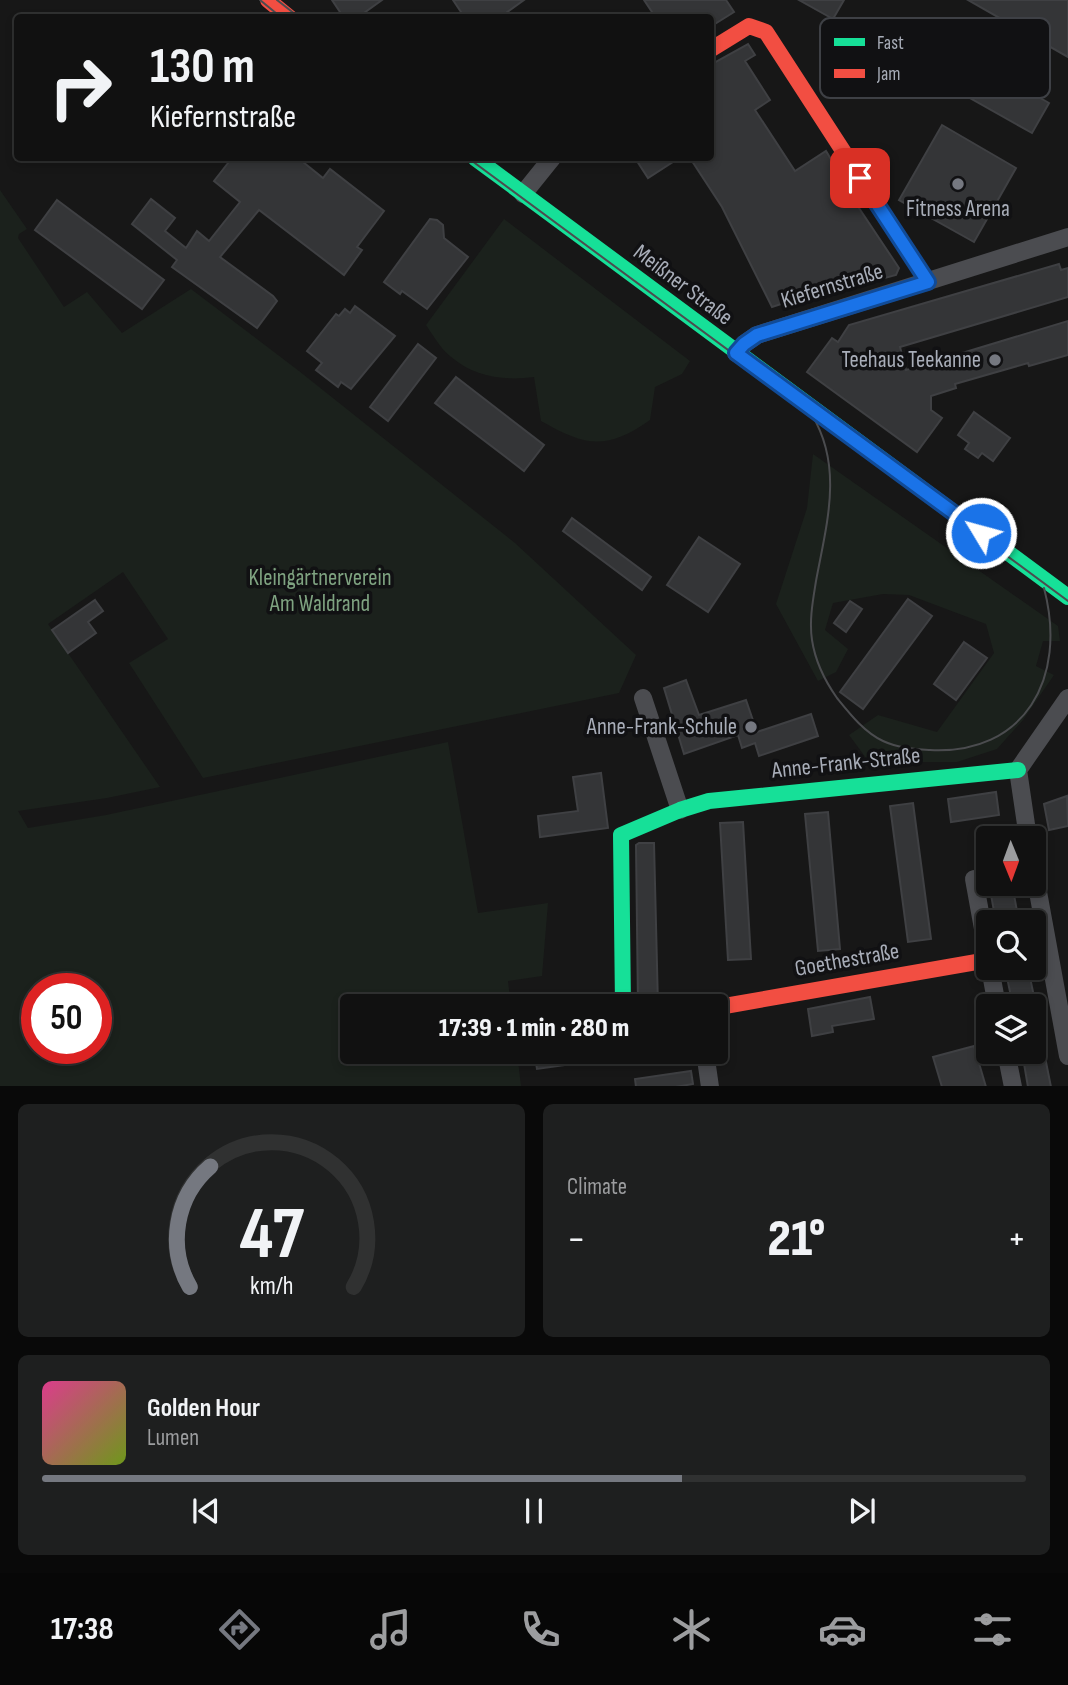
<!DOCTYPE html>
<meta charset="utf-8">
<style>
:root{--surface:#111;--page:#1e1f1f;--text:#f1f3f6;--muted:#9c9d9f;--line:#303131;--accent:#757880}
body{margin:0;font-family:"Sofia Sans Condensed",sans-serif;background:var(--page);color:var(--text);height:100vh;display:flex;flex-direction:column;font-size:26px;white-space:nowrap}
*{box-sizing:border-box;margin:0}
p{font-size:23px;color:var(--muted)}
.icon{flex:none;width:38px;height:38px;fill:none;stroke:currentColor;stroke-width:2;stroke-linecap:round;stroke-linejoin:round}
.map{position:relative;height:1086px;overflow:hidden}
.panel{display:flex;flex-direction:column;gap:18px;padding:18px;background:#090909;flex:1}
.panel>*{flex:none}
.guide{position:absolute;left:14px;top:14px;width:700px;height:147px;border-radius:7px;box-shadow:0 4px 10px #0003,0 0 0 2px var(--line);background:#111;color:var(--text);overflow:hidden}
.needle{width:46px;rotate:179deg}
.fabs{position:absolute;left:976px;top:826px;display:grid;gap:14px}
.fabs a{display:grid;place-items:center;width:70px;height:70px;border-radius:7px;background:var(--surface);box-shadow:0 4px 10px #0003,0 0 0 2px var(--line);font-size:35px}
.speed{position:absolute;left:21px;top:973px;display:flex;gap:14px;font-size:35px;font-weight:700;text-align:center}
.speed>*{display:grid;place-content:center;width:91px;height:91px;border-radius:50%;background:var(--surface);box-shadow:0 4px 10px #0003,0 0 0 2px var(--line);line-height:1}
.speed .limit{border:10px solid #d22;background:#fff;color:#111}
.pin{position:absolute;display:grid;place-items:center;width:60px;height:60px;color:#fff;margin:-30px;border-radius:14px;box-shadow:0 4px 10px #0006}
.me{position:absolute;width:77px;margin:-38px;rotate:307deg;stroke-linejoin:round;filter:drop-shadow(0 0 5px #0008)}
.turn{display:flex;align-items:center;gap:24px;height:147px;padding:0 21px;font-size:32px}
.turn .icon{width:91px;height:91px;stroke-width:2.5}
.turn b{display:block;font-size:49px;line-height:60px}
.big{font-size:52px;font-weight:800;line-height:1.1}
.panel .card{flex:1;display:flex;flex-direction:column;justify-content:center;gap:10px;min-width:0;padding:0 24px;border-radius:10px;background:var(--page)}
.panel .dial{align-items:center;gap:0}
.dial svg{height:182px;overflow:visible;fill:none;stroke:var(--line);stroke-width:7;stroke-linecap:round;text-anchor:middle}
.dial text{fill:var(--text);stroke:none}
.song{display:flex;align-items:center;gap:21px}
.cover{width:84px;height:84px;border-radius:10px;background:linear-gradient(135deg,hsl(330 70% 55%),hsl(80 70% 35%))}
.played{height:7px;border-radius:4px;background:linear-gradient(90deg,var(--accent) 65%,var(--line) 65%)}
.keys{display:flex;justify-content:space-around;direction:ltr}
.heat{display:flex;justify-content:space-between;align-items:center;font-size:38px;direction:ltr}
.panel .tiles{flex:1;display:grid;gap:18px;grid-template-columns:1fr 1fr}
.card:last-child{grid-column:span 2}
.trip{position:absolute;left:340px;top:994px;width:388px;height:70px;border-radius:7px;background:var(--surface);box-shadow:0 4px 10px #0003,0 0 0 2px var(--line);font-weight:800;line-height:70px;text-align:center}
.tab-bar{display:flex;height:112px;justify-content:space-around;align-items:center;background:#070707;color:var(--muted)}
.tab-bar .icon{width:49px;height:49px}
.tab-bar .active{color:var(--accent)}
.tab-bar b{font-size:32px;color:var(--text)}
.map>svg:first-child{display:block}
</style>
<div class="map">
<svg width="1068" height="1087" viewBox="0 0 1068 1087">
<rect width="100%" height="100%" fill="#171717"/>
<g fill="#1b211c" fill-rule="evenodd">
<path d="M 0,190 L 27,229 L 19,234 L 18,238 L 64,307 L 87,292 L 122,333 L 191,289 L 299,371 L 515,543 L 636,655 L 619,693 L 203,778 L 129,663 L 168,639 L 123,572 L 48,624 L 160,787 L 107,798 L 18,811 L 28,828 L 106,815 L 448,742 L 478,913 L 548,903 L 542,976 L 508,981 L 511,1006 L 352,1006 L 352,1052 L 517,1052 L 521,1086 L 0,1086 ZM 37,989 L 96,989 L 96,1048 L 37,1048 Z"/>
<path d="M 504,219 L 690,361 L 682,374 L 655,387 L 650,420 C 606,451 585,446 541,421 L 534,377 C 504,381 474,377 450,356 C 440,348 433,335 426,325 Z"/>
<path d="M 813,454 L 1058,626 L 1060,641 L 1043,641 L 1036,666 L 1054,675 L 1023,720 L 997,749 L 957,762 L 869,762 L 849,735 L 878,715 L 937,732 L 994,653 L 986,624 L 909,595 L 883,594 L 833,603 L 825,630 L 848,649 L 836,672 L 818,681 L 776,604 L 807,508 Z"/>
</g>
<g fill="#343537" stroke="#3f4043" stroke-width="2">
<path d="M 332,0 L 382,0 L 357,18 L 344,18 Z"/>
<path d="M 453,0 L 524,0 L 499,18 L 465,18 Z"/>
<path d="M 644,0 L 726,0 L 734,12 L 710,27 L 710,18 L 656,18 Z"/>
<path d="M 799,0 L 844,0 L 833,19 Z"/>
<path d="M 968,0 L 1068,0 L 1068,57 Z"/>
<path d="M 916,27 L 1049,103 L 1032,133 L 899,58 Z"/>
<path d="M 748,44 L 755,55 L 745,61 L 770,100 L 755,110 L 795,171 L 826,151 L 838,171 L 835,172 L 899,268 L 896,275 L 825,294 L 824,290 L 772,307 L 722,207 L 690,158 L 710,158 L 710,65 Z"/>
<path d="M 942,125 L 1016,168 L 974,242 L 899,200 Z"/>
<path d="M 232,158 L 298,158 L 323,178 L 330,169 L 384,211 L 357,247 L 362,250 L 344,275 L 259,210 L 220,257 L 273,296 L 277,301 L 257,328 L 172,267 L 177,260 L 132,224 L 151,199 L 175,218 L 165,231 L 186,248 L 197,231 L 209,241 L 240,202 L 214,181 Z"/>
<path d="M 635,158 L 679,158 L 648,178 Z"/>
<path d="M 57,200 L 164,280 L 142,309 L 35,230 Z"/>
<path d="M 430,219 L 437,220 L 443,225 L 444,238 L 468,257 L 427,309 L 402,291 L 400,294 L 384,282 Z"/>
<path d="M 1059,264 L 1061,270 L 1068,268 L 1068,297 L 900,347 L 906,370 L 1068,321 L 1068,355 L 1029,366 L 1028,363 L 955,384 L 956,388 L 931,396 L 931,410 L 942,418 L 917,452 L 807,372 L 832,338 L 838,342 L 849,325 Z"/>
<path d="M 355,306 L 395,336 L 351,389 L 341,382 L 338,387 L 316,370 L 322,363 L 307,351 L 336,314 L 339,316 L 345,309 L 350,313 Z"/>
<path d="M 418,344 L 436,358 L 388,421 L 370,407 Z"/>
<path d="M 456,377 L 544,445 L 524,471 L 435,403 Z"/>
<path d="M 974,412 L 1010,438 L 993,461 L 982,453 L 978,458 L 965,449 L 969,443 L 958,435 Z"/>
<path d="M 572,518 L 651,577 L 642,590 L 563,531 Z"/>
<path d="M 699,537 L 740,564 L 708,612 L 667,585 Z"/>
<path d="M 908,599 L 932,616 L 863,709 L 840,692 Z"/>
<path d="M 95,600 L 103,611 L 88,622 L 96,633 L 68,653 L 52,630 Z"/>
<path d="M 850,601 L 862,609 L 846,632 L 834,623 Z"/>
<path d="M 964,642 L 987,658 L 956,700 L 934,684 Z"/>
<path d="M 686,680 L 699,715 L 746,700 L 757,732 L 811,714 L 818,736 L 759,756 L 755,743 L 742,748 L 738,735 L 684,754 L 664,688 Z"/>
<path d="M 601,773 L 608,828 L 540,837 L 538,816 L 578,811 L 573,777 Z"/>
<path d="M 996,792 L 999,815 L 951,822 L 948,799 Z"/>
<path d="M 1067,796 L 1068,826 L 1049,830 L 1044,804 Z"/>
<path d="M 913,803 L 931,939 L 908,942 L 890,806 Z"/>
<path d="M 828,812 L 840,949 L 818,951 L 805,814 Z"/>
<path d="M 743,822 L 751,959 L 728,960 L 720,823 Z"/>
<path d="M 639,843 L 654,843 L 658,1006 L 638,1006 L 636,845 Z"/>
<path d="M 989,884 L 1012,884 L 1019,922 L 996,922 Z"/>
<path d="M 1005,968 L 1028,968 L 1036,1006 L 1013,1006 Z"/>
<path d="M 870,997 L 874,1019 L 832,1026 L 833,1032 L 812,1036 L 808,1009 Z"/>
<path d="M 974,1046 L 986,1087 L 942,1087 L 933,1057 Z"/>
<path d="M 573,1052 L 608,1052 L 609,1059 L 537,1069 L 535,1057 Z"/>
<path d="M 1022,1052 L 1044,1052 L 1051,1087 L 1028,1087 Z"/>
<path d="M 691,1071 L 693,1084 L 675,1087 L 636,1087 L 635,1079 Z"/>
</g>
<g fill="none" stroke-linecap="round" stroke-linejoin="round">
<g stroke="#4b4c50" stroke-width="18">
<path d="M 523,194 L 552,158"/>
<path d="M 736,353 L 744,344 L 757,335 L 1068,237"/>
<path d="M 643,698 L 680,810"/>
<path d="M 1028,838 L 1018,770 L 1068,698"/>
<path d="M 1034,870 L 1068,1056"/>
<path d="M 974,879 L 989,962"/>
<path d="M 990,968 L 997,1006"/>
<path d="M 705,1052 L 710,1087"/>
<path d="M 1006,1052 L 1013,1087"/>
</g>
<g stroke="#16e098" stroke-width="16">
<path d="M 475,158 L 1068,597"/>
<path d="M 623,1006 L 621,835 L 680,810 L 709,801 L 1018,770"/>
</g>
<g stroke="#f24e42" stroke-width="16">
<path d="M 268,0 L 290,18"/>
<path d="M 710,50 L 749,26 L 766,32 L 928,282"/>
<path d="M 716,1010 L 719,1007 L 988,960"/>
</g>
<g stroke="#4b4c4f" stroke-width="2">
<path d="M 260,0 L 282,18"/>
<path d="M 277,0 L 300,18"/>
<path d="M 468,158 L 1068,601"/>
<path d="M 812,415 C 844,468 826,526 816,581 C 813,600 809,620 812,640 C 815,660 825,681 837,698 C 850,714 864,732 883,741 C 898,748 915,749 930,750 C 1024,755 1068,679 1044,588"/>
</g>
</g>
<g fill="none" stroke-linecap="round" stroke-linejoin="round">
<defs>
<path id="route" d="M 860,178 L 928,282 L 757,335 L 744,344 L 736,353 L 981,533"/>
</defs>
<use href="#route" stroke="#114b97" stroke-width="18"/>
<use href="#route" stroke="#1a73e8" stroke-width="12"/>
</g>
<g fill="#757880" stroke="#111113" stroke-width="2.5">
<circle cx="958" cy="184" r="7"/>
<circle cx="995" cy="360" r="7"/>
<circle cx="751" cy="727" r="7"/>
</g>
<g text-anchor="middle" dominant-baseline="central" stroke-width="7" stroke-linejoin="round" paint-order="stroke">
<g font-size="23" fill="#a8adb8" stroke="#111113" text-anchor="end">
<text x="958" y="209" text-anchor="middle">Fitness Arena</text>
<text x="981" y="360">Teehaus Teekanne</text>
<text x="737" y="727">Anne-Frank-Schule</text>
</g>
<g font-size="23" fill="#a8adb8" stroke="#111113">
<text transform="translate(683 285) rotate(37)">Meißner Straße</text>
<text transform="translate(832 286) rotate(-17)">Kiefernstraße</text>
<text transform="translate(846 763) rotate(-6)">Anne-Frank-Straße</text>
<text transform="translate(847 960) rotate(-10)">Goethestraße</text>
</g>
<g font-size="23" fill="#7fa381" stroke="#111113">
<text x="320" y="578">Kleingärtnerverein<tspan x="320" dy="26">Am Waldrand</tspan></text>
</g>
</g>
<rect x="820" y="18" width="230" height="80" rx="10" fill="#111113" stroke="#3e4045" stroke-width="2"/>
<rect x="834" y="38" width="31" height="8" fill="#16e098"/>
<rect x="834" y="69" width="31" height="9" fill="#f24e42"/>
<g font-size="19" fill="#a8adb8">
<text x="877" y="49">Fast</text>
<text x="877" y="80">Jam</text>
</g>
</svg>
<div class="fabs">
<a><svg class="needle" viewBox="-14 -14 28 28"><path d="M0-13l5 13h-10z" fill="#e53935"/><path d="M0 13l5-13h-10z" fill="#9c9d9f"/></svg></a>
<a><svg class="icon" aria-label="search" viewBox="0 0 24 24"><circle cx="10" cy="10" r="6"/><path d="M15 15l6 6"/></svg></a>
<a><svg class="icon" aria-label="layers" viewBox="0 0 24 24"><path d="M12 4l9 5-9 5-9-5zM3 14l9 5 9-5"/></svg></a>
</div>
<div class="speed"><div class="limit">50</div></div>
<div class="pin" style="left:860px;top:178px;background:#d93025"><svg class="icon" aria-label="arrive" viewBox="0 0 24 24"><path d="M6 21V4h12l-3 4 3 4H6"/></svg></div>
<svg class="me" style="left:981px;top:533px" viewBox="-20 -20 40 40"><circle r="17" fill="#1a73e8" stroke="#fff" stroke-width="3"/><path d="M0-11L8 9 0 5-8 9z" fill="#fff"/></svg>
<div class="trip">17:39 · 1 min · 280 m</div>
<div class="guide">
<div class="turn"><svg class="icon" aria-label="right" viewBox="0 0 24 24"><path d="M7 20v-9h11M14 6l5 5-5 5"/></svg><div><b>130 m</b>Kiefernstraße</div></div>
</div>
</div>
<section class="panel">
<div class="tiles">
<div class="card dial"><svg viewBox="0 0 100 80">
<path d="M14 69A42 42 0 1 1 86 69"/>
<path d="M14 69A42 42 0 0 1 23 16" stroke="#757880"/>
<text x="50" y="56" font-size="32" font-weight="700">47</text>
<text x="50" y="72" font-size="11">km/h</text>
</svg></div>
<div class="card"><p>Climate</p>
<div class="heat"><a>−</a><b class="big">21°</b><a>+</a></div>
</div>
<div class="card">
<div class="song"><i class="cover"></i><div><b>Golden Hour</b><p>Lumen</p></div></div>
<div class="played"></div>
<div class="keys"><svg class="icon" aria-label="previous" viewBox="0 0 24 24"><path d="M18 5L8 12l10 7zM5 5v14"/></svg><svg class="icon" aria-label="pause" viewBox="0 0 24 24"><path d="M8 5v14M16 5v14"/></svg><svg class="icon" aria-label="next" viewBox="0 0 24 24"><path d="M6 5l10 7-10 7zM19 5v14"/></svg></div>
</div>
</div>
</section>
<nav class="tab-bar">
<b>17:38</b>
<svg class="icon active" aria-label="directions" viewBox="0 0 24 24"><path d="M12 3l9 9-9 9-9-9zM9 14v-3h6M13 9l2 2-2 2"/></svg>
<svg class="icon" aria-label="music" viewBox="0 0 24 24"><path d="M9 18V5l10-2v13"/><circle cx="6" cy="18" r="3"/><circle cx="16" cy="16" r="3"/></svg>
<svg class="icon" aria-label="phone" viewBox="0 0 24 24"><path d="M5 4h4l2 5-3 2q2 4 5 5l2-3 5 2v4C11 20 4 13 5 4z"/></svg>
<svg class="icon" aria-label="climate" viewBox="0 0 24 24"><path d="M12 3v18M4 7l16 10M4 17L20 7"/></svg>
<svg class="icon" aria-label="car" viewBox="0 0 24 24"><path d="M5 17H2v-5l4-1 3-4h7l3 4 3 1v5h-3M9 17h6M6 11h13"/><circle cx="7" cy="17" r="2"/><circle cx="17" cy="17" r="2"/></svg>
<svg class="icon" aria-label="filters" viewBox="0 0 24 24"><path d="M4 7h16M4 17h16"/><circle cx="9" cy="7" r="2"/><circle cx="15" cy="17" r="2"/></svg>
</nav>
